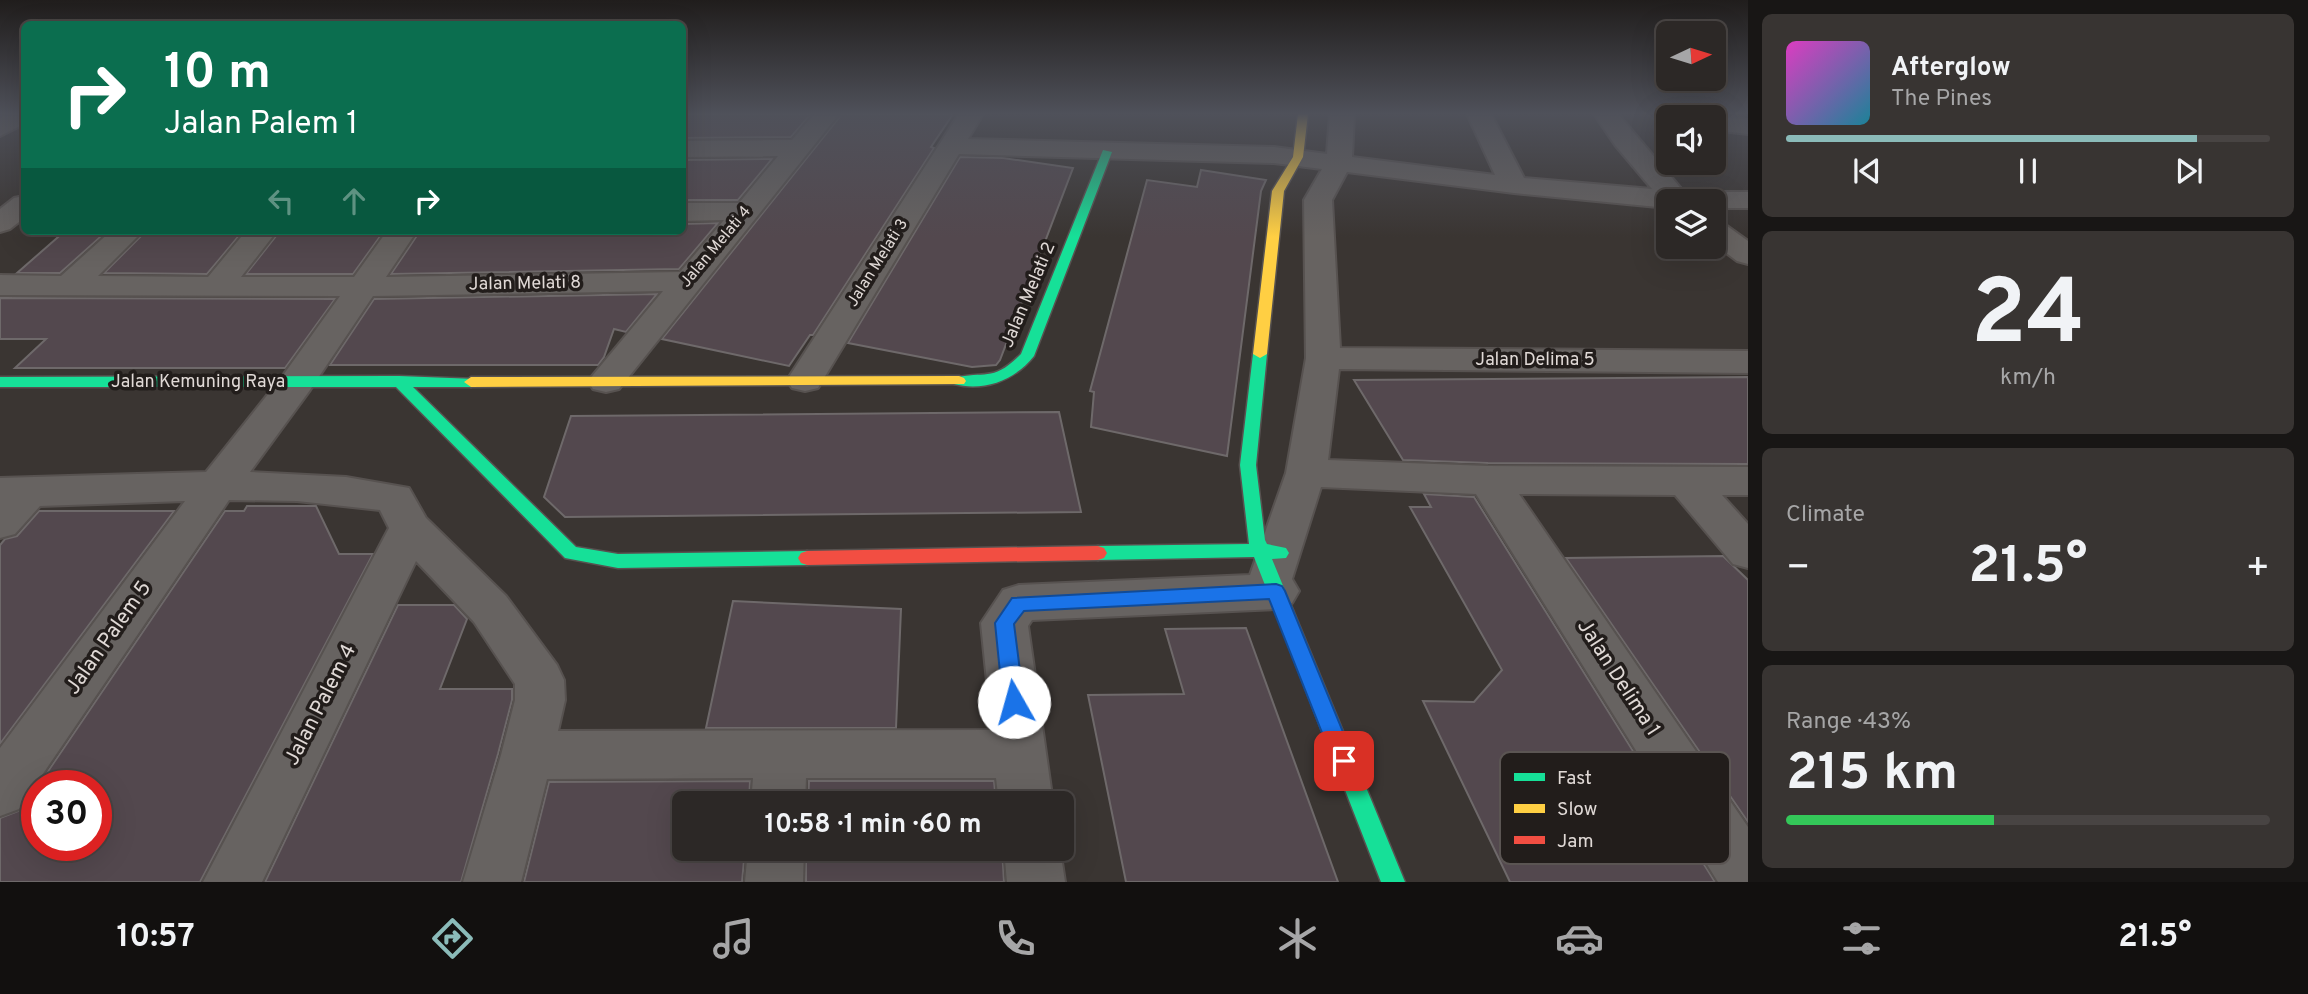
<!DOCTYPE html>
<meta charset="utf-8">
<style>
:root{--surface:#2c2826;--page:#383432;--text:#f1f3f6;--muted:#a6a6a7;--line:#484443;--accent:#8bbbb9}
body{margin:0;font-family:Overpass,sans-serif;background:var(--page);color:var(--text);height:100vh;display:flex;flex-direction:column;font-size:26px;white-space:nowrap}
*{box-sizing:border-box;margin:0}
p{font-size:23px;color:var(--muted)}
.icon{flex:none;width:38px;height:38px;fill:none;stroke:currentColor;stroke-width:2;stroke-linecap:round;stroke-linejoin:round}
.map{position:relative;flex:1;overflow:hidden}
.side{display:flex;flex-direction:column;gap:14px;padding:14px;background:#181615;width:560px}
.side>*{flex:none}
.hud{position:absolute;left:21px;top:21px;width:665px;height:214px;border-radius:10px;box-shadow:0 7px 28px #0002,0 0 0 2px var(--line);background:#0b6e4f;color:#fff;overflow:hidden}
.needle{width:46px;rotate:86deg}
.tools{position:absolute;left:1656px;top:21px;display:grid;gap:14px}
.tools a{display:grid;place-items:center;width:70px;height:70px;border-radius:10px;background:var(--surface);box-shadow:0 7px 28px #0002,0 0 0 2px var(--line);font-size:35px}
.speed{position:absolute;left:21px;top:770px;display:flex;gap:14px;font-size:35px;font-weight:700;text-align:center}
.speed>*{display:grid;place-content:center;width:91px;height:91px;border-radius:50%;background:var(--surface);box-shadow:0 7px 28px #0002,0 0 0 2px var(--line);line-height:1}
.speed .limit{border:10px solid #d22;background:#fff;color:#111}
.pin{position:absolute;display:grid;place-items:center;width:60px;height:60px;color:#fff;margin:-30px;border-radius:14px;box-shadow:0 4px 10px #0006}
.me{position:absolute;width:77px;margin:-38px;rotate:353deg;stroke-linejoin:round;filter:drop-shadow(0 0 5px #0008)}
.turn{display:flex;align-items:center;gap:24px;height:147px;padding:0 28px;font-size:32px}
.turn .icon{width:91px;height:91px;stroke-width:2.5}
.turn b{display:block;font-size:49px;line-height:60px}
.lanes{display:flex;align-items:center;height:66px;padding:0 28px;background:#0003;justify-content:center;gap:35px;direction:ltr}
.lanes .off{opacity:.35}
.big{font-size:52px;font-weight:700;line-height:1.1}
.side .widget{flex:1;display:flex;flex-direction:column;justify-content:center;gap:10px;min-width:0;padding:0 24px;border-radius:10px;background:var(--page)}
.side .dial{align-items:center;gap:0}
.dial b{font-size:91px;line-height:1}
.song{display:flex;align-items:center;gap:21px}
.cover{width:84px;height:84px;border-radius:10px;background:linear-gradient(135deg,hsl(310 70% 55%),hsl(190 70% 35%))}
.played{height:7px;border-radius:4px;background:linear-gradient(90deg,var(--accent) 85%,var(--line) 85%)}
.keys{display:flex;justify-content:space-around;direction:ltr}
.heat{display:flex;justify-content:space-between;align-items:center;font-size:38px;direction:ltr}
.charge{height:10px;border-radius:5px;background:linear-gradient(90deg,#34c759 43%,var(--line) 0)}
.trip{position:absolute;left:672px;top:791px;width:402px;height:70px;border-radius:10px;background:var(--surface);box-shadow:0 7px 28px #0002,0 0 0 2px var(--line);font-weight:700;line-height:70px;text-align:center}
.menu{display:flex;height:112px;justify-content:space-around;align-items:center;background:#12100f;color:var(--muted)}
.menu .icon{width:49px;height:49px}
.menu .active{color:var(--accent)}
.menu b{font-size:32px;color:var(--text)}
main{display:flex;flex:1;min-height:0}
.map>svg:first-child{display:block}
</style>
<main>
<div class="map">
<svg width="1748" height="882" viewBox="0 0 1748 882">
<rect width="100%" height="100%" fill="#3a3532"/>
<g fill="#53484e" stroke="#6e696a" stroke-width="2">
<path d="M 682,114 L 811,114 L 791,137 L 682,138 Z"/>
<path d="M 842,114 L 953,114 L 931,147 L 934,148 L 813,335 L 810,335 L 789,366 L 662,339 Z"/>
<path d="M 960,157 L 1003,158 L 1073,168 L 1000,360 L 996,365 L 972,367 L 848,343 Z"/>
<path d="M 772,159 L 738,200 L 682,200 L 682,160 Z"/>
<path d="M 1201,170 L 1266,180 L 1261,191 L 1227,456 L 1091,427 L 1094,392 L 1090,391 L 1147,180 L 1197,187 Z"/>
<path d="M 718,223 L 679,269 L 391,274 L 420,231 L 682,231 L 682,224 Z"/>
<path d="M 65,231 L 107,231 L 60,273 L 17,273 Z"/>
<path d="M 146,231 L 243,231 L 207,274 L 104,273 Z"/>
<path d="M 280,231 L 384,231 L 353,274 L 246,274 Z"/>
<path d="M 657,294 L 626,332 L 614,329 L 604,357 L 598,365 L 330,365 L 374,299 Z"/>
<path d="M 0,298 L 335,299 L 285,368 L 15,368 L 46,339 L 0,339 Z"/>
<path d="M 1748,377 L 1748,464 L 1488,463 L 1403,460 L 1354,380 Z"/>
<path d="M 1059,412 L 1081,512 L 565,517 L 544,497 L 571,416 Z"/>
<path d="M 1424,494 L 1474,497 L 1715,882 L 1510,882 L 1423,701 L 1474,702 L 1502,670 L 1410,507 L 1431,507 Z"/>
<path d="M 247,506 L 316,506 L 339,554 L 373,554 L 200,882 L 0,882 L 0,818 L 21,810 L 37,788 L 37,845 L 96,845 L 96,786 L 38,786 L 225,511 L 244,511 Z"/>
<path d="M 39,511 L 174,511 L 0,744 L 0,545 L 5,539 L 17,536 Z"/>
<path d="M 1723,556 L 1748,580 L 1748,822 L 1566,558 Z"/>
<path d="M 733,601 L 901,609 L 896,728 L 706,728 Z"/>
<path d="M 398,605 L 454,605 L 467,619 L 440,689 L 512,689 L 512,700 L 498,754 L 461,882 L 265,882 Z"/>
<path d="M 1246,628 L 1338,882 L 1126,882 L 1088,695 L 1184,694 L 1165,629 Z"/>
<path d="M 750,781 L 749,803 L 684,803 L 684,849 L 745,849 L 742,882 L 524,882 L 549,782 Z"/>
<path d="M 809,781 L 994,781 L 996,803 L 808,803 Z"/>
<path d="M 806,849 L 1002,849 L 1004,882 L 806,882 Z"/>
</g>
<g fill="none" stroke-linecap="round" stroke-linejoin="round">
<defs>
<g id="street">
<path d="M 7,114 L 24,114 L 24,124 L 0,136 L 0,118 Z"/>
<path d="M 814,114 L 839,114 L 619,389 L 606,392 L 593,389 L 588,381 L 663,291 L 373,296 L 310,390 L 250,472 L 346,477 L 409,488 L 426,518 L 506,596 L 557,665 L 564,680 L 565,700 L 558,731 L 992,730 L 981,623 L 1003,590 L 1019,585 L 1250,575 L 1286,473 L 1306,358 L 1304,200 L 1322,169 L 1274,163 L 959,154 L 818,388 L 805,391 L 792,388 L 787,380 L 959,114 L 983,114 L 968,139 L 1274,147 L 1327,154 L 1330,114 L 1354,114 L 1352,157 L 1495,175 L 1467,114 L 1491,114 L 1524,178 L 1652,189 L 1615,145 L 1594,114 L 1618,114 L 1684,192 L 1748,192 L 1748,208 L 1713,208 L 1713,201 L 1668,201 L 1668,208 L 1514,193 L 1347,172 L 1332,200 L 1340,348 L 1748,351 L 1748,373 L 1339,369 L 1328,460 L 1488,466 L 1748,467 L 1748,495 L 1722,495 L 1748,524 L 1748,568 L 1733,564 L 1675,495 L 1519,494 L 1748,827 L 1748,882 L 1718,882 L 1476,494 L 1321,487 L 1292,579 L 1299,591 L 1292,603 L 1276,609 L 1032,620 L 1028,626 L 1053,803 L 999,803 L 996,778 L 806,778 L 805,803 L 751,803 L 753,778 L 547,779 L 521,882 L 463,882 L 501,755 L 515,700 L 515,684 L 474,622 L 416,561 L 262,882 L 203,882 L 389,528 L 380,510 L 297,501 L 229,500 L 19,809 L 0,816 L 0,748 L 185,501 L 40,506 L 15,534 L 0,538 L 0,478 L 206,472 L 284,374 L 340,296 L 0,295 L 0,275 L 61,276 L 111,231 L 143,231 L 98,276 L 208,277 L 246,231 L 277,231 L 241,277 L 354,277 L 387,231 L 417,231 L 386,277 L 680,272 L 724,220 L 682,221 L 682,203 L 739,203 L 778,156 L 682,157 L 682,141 L 792,140 Z"/>
<path d="M 1714,116 L 1748,120 L 1748,134 L 1713,130 L 1713,117 L 1707,117 Z"/>
<path d="M 24,196 L 24,218 L 10,229 L 0,232 L 0,209 L 14,198 Z"/>
<path d="M 1713,220 L 1723,223 L 1748,241 L 1748,264 L 1737,261 L 1713,243 Z"/>
<path d="M 748,849 L 804,849 L 803,882 L 745,882 Z"/>
<path d="M 1004,849 L 1060,849 L 1065,882 L 1007,882 Z"/>
</g>
<g id="fast">
<path d="M 1103,150 L 1112,152 L 1034,356 C 1015,380 984,392 954,384 L 952,381 L 954,378 C 986,370 992,383 1021,354 Z"/>
<path d="M 1260,350 L 1267,354 L 1256,465 L 1265,540 L 1267,544 L 1286,548 L 1289,553 L 1286,558 L 1272,559 L 1405,882 L 1381,882 L 1254,557 L 1098,560 L 1092,558 L 1089,553 L 1092,548 L 1098,546 L 1249,544 L 1240,465 L 1253,354 Z"/>
<path d="M 399,376 L 476,379 L 478,382 L 471,387 L 413,387 L 576,547 L 618,554 L 807,551 L 813,553 L 816,558 L 813,563 L 807,565 L 618,568 L 565,558 L 396,387 L 0,387 L 0,377 Z"/>
</g>
<g id="slow">
<path d="M 1298,114 L 1308,114 L 1303,157 L 1284,191 L 1267,354 L 1260,358 L 1253,354 L 1272,191 L 1293,157 Z"/>
<path d="M 959,376 L 964,378 L 966,381 L 964,384 L 471,387 L 464,382 L 471,377 Z"/>
</g>
<path id="jam" d="M 1098,546 L 1104,548 L 1107,553 L 1104,558 L 1098,560 L 807,565 L 801,563 L 798,558 L 801,553 L 807,551 Z"/>
</defs>
<use href="#street" stroke="#575250" stroke-width="4"/>
<use href="#fast" stroke="#575250" stroke-width="3"/>
<use href="#slow" stroke="#575250" stroke-width="3"/>
<use href="#jam" stroke="#575250" stroke-width="3"/>
<use href="#street" fill="#676361" fill-rule="evenodd"/>
<use href="#fast" fill="#16e098" fill-rule="evenodd"/>
<use href="#slow" fill="#ffcf43" fill-rule="evenodd"/>
<use href="#jam" fill="#f24e42" fill-rule="evenodd"/>
</g>
<linearGradient id="sky" x2="0" y2="1"><stop stop-color="#201d1c"/><stop offset="0.48" stop-color="#4f515a"/><stop offset="1" stop-color="#4f515a" stop-opacity="0"/></linearGradient>
<rect width="1748" height="237" fill="url(#sky)"/>
<path fill="#1a73e8" stroke="#114b97" stroke-width="2" d="M 1276,584 L 1282,586 L 1285,591 L 1355,761 L 1352,768 L 1344,771 L 1336,768 L 1269,599 L 1024,611 L 1014,624 L 1024,702 L 1021,708 L 1014,711 L 1006,708 L 1003,702 L 995,623 L 1012,598 Z"/>
<g text-anchor="middle" dominant-baseline="central" stroke-width="7" stroke-linejoin="round" paint-order="stroke">
<g font-size="16" fill="#e0d9d6" stroke="#221d1b">
<text transform="translate(716 247) rotate(-50)">Jalan Melati 4</text>
<text transform="translate(878 263) rotate(-58)">Jalan Melati 3</text>
</g>
<g font-size="18" fill="#e0d9d6" stroke="#221d1b">
<text transform="translate(525 284) rotate(-1)">Jalan Melati 8</text>
<text transform="translate(1029 295) rotate(-67)">Jalan Melati 2</text>
<text x="1535" y="360">Jalan Delima 5</text>
<text x="198" y="382">Jalan Kemuning Raya</text>
</g>
<g font-size="21" fill="#e0d9d6" stroke="#221d1b">
<text transform="translate(109 638) rotate(-55)">Jalan Palem 5</text>
<text transform="translate(1618 678) rotate(57)">Jalan Delima 1</text>
<text transform="translate(321 705) rotate(-63)">Jalan Palem 4</text>
</g>
</g>
<rect x="1500" y="752" width="230" height="112" rx="10" fill="#221d1b" stroke="#5b5553" stroke-width="2"/>
<rect x="1514" y="773" width="31" height="8" fill="#16e098"/>
<rect x="1514" y="804" width="31" height="9" fill="#ffcf43"/>
<rect x="1514" y="836" width="31" height="8" fill="#f24e42"/>
<g font-size="19" fill="#e0d9d6">
<text x="1557" y="784">Fast</text>
<text x="1557" y="815">Slow</text>
<text x="1557" y="847">Jam</text>
</g>
</svg>
<div class="tools">
<a><svg class="needle" viewBox="-14 -14 28 28"><path d="M0-13l5 13h-10z" fill="#e53935"/><path d="M0 13l5-13h-10z" fill="#a6a6a7"/></svg></a>
<a><svg class="icon" aria-label="sound" viewBox="0 0 24 24"><path d="M4 9h4l5-4v14l-5-4H4zM17 9q2 3 0 6"/></svg></a>
<a><svg class="icon" aria-label="layers" viewBox="0 0 24 24"><path d="M12 4l9 5-9 5-9-5zM3 14l9 5 9-5"/></svg></a>
</div>
<div class="speed"><div class="limit">30</div></div>
<div class="pin" style="left:1344px;top:761px;background:#d93025"><svg class="icon" aria-label="arrive" viewBox="0 0 24 24"><path d="M6 21V4h12l-3 4 3 4H6"/></svg></div>
<svg class="me" style="left:1014px;top:702px" viewBox="-20 -20 40 40"><circle r="19" fill="#fff"/><path d="M0-13L10 11 0 6-10 11z" fill="#1a73e8"/></svg>
<div class="trip">10:58 · 1 min · 60 m</div>
<div class="hud">
<div class="turn"><svg class="icon" aria-label="right" viewBox="0 0 24 24"><path d="M7 20v-9h11M14 6l5 5-5 5"/></svg><div><b>10 m</b>Jalan Palem 1</div></div>
<div class="lanes"><svg class="icon off" aria-label="left" viewBox="0 0 24 24"><path d="M17 20v-9H6M10 6l-5 5 5 5"/></svg><svg class="icon off" aria-label="ahead" viewBox="0 0 24 24"><path d="M12 20V5M6 11l6-6 6 6"/></svg><svg class="icon" aria-label="right" viewBox="0 0 24 24"><path d="M7 20v-9h11M14 6l5 5-5 5"/></svg></div>
</div>
</div>
<section class="side">
<div class="widget">
<div class="song"><i class="cover"></i><div><b>Afterglow</b><p>The Pines</p></div></div>
<div class="played"></div>
<div class="keys"><svg class="icon" aria-label="previous" viewBox="0 0 24 24"><path d="M18 5L8 12l10 7zM5 5v14"/></svg><svg class="icon" aria-label="pause" viewBox="0 0 24 24"><path d="M8 5v14M16 5v14"/></svg><svg class="icon" aria-label="next" viewBox="0 0 24 24"><path d="M6 5l10 7-10 7zM19 5v14"/></svg></div>
</div>
<div class="widget dial"><b>24</b><p>km/h</p></div>
<div class="widget"><p>Climate</p>
<div class="heat"><a>−</a><b class="big">21.5°</b><a>+</a></div>
</div>
<div class="widget"><p>Range · 43%</p><b class="big">215 km</b><div class="charge"></div></div>
</section>
</main>
<nav class="menu">
<b>10:57</b>
<svg class="icon active" aria-label="directions" viewBox="0 0 24 24"><path d="M12 3l9 9-9 9-9-9zM9 14v-3h6M13 9l2 2-2 2"/></svg>
<svg class="icon" aria-label="music" viewBox="0 0 24 24"><path d="M9 18V5l10-2v13"/><circle cx="6" cy="18" r="3"/><circle cx="16" cy="16" r="3"/></svg>
<svg class="icon" aria-label="phone" viewBox="0 0 24 24"><path d="M5 4h4l2 5-3 2q2 4 5 5l2-3 5 2v4C11 20 4 13 5 4z"/></svg>
<svg class="icon" aria-label="climate" viewBox="0 0 24 24"><path d="M12 3v18M4 7l16 10M4 17L20 7"/></svg>
<svg class="icon" aria-label="car" viewBox="0 0 24 24"><path d="M5 17H2v-5l4-1 3-4h7l3 4 3 1v5h-3M9 17h6M6 11h13"/><circle cx="7" cy="17" r="2"/><circle cx="17" cy="17" r="2"/></svg>
<svg class="icon" aria-label="filters" viewBox="0 0 24 24"><path d="M4 7h16M4 17h16"/><circle cx="9" cy="7" r="2"/><circle cx="15" cy="17" r="2"/></svg>
<b>21.5°</b>
</nav>
